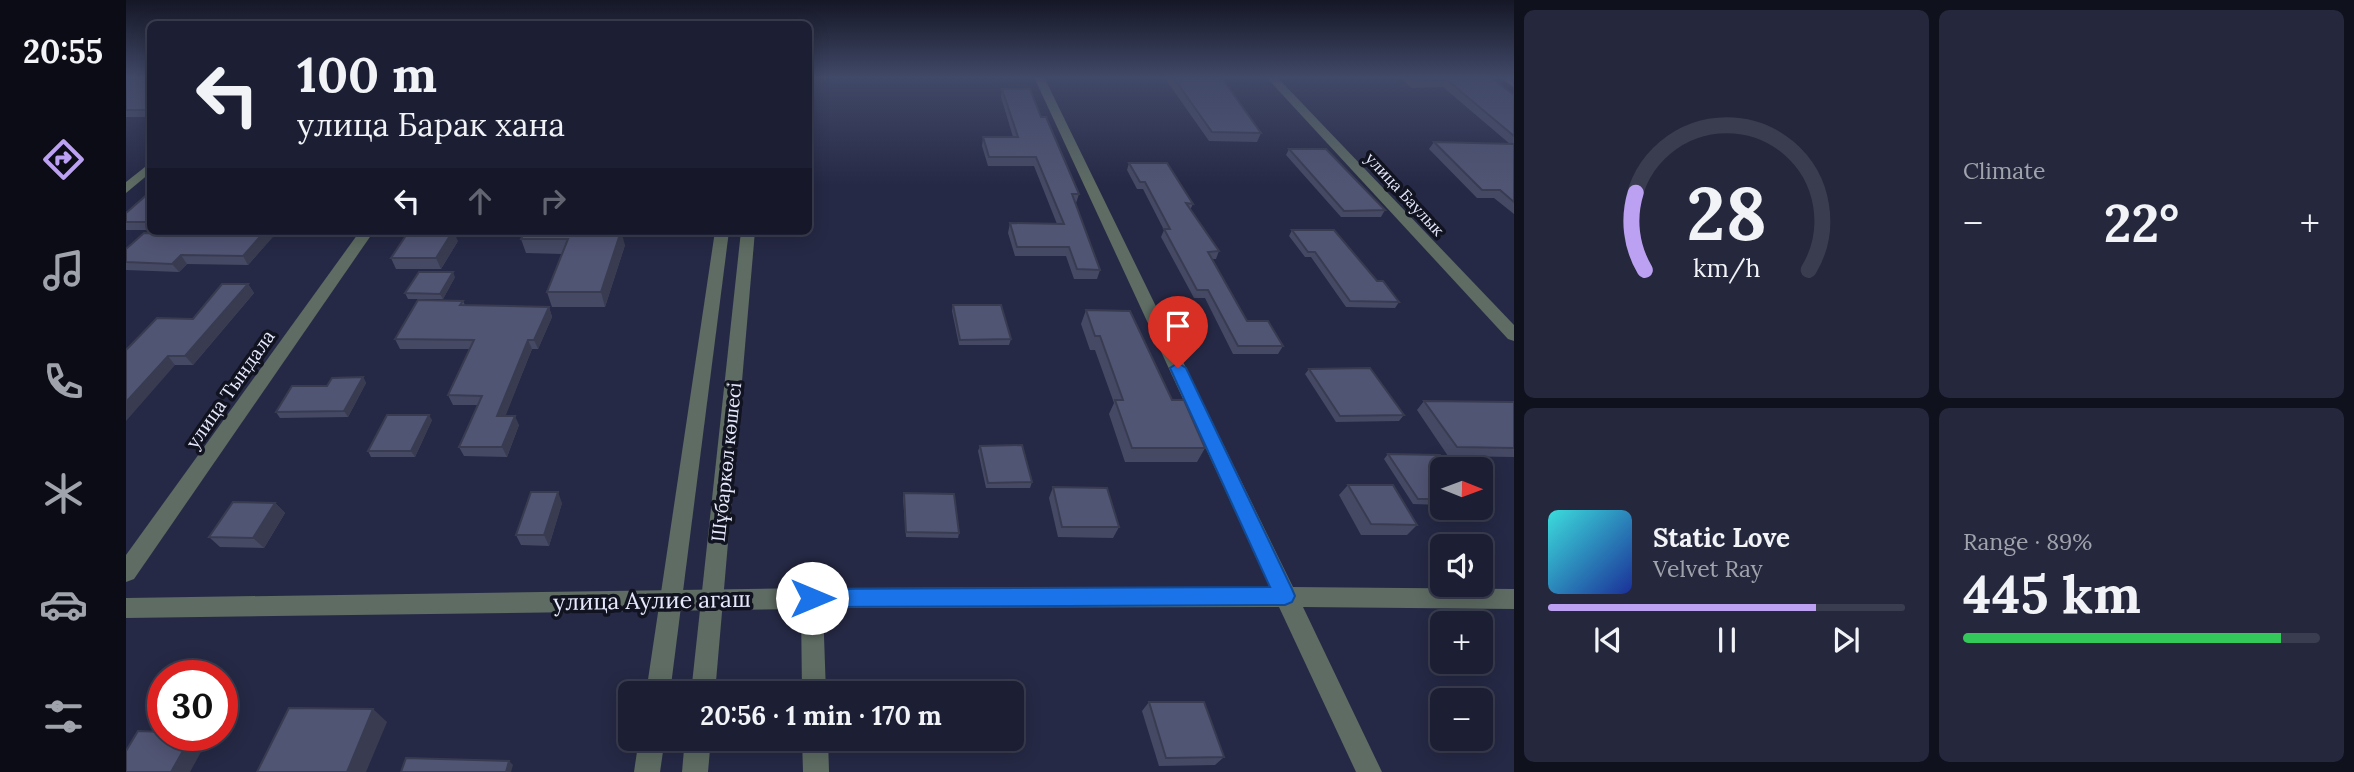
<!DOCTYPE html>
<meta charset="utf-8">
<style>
:root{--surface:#1c1f34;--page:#25273c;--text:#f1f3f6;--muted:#a0a2ac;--line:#3a3d4f;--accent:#bca0f2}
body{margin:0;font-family:Lora,serif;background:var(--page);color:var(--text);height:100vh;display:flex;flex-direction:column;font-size:26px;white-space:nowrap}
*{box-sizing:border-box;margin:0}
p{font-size:23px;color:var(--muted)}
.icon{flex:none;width:38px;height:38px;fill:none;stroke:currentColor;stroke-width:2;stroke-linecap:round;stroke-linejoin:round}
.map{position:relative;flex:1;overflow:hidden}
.side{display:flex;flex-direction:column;gap:10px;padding:10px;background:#0f111d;width:840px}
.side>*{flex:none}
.banner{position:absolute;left:21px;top:21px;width:665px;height:214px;border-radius:10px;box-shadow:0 4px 18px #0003,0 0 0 2px var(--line);background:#1c1f34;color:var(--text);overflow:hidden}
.needle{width:46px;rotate:91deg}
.buttons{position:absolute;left:1304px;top:457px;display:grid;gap:14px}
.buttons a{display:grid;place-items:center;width:63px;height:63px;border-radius:10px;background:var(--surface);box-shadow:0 4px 18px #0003,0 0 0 2px var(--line);font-size:35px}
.speed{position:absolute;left:21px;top:660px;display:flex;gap:14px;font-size:35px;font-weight:700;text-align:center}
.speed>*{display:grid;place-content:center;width:91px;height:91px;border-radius:50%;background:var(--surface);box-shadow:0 4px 18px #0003,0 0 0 2px var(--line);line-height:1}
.speed .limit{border:10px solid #d22;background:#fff;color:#111}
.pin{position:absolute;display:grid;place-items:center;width:60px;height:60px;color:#fff;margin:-72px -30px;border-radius:50% 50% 50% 0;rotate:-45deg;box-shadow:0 0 7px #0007}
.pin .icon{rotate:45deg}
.me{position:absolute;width:77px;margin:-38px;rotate:90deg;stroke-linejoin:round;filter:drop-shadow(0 0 5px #0008)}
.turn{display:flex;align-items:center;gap:24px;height:147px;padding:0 35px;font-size:32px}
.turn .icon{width:91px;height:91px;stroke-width:2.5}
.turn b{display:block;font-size:49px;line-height:60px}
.lanes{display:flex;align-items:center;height:66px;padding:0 35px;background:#0003;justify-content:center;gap:35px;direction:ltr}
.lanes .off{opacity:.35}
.big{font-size:52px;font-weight:800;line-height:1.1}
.side .tile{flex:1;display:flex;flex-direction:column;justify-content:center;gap:10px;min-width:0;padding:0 24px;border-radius:10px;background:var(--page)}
.side .dial{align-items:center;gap:0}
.dial svg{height:182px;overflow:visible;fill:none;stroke:var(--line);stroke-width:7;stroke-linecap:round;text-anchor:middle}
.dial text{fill:var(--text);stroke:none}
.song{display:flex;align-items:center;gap:21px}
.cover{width:84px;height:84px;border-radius:10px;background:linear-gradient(135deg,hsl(180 70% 55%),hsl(230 70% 35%))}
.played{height:7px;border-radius:4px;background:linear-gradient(90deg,var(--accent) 75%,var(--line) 75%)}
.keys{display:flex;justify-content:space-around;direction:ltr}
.heat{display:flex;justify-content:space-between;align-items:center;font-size:38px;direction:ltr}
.charge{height:10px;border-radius:5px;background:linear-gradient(90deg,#34c759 89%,var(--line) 0)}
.side .tiles{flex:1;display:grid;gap:10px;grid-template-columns:repeat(2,1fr)}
.trip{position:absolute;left:492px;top:681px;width:406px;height:70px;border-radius:10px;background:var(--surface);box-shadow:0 4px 18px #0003,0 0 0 2px var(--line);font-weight:800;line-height:70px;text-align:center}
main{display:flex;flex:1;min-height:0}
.dock{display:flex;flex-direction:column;width:126px;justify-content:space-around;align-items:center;background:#0b0c15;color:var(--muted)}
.dock .icon{width:49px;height:49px}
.dock .on{color:var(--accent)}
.dock b{font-size:32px;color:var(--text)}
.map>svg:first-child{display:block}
</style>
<main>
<nav class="dock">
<b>20:55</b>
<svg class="icon on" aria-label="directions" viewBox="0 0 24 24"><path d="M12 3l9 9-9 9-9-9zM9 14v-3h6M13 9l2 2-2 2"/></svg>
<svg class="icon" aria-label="music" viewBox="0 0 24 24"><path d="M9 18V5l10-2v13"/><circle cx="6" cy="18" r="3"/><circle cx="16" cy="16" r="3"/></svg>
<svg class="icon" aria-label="phone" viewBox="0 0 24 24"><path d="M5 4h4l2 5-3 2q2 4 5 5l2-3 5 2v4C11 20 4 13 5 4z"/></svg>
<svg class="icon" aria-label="climate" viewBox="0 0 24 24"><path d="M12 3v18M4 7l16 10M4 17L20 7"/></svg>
<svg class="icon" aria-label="car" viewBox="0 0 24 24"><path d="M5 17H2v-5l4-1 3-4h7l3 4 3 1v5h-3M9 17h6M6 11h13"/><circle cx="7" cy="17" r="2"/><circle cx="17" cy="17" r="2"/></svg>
<svg class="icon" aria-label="filters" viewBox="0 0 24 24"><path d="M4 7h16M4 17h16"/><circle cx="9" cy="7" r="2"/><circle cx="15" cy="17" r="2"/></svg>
</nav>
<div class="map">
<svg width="1388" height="772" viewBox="0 0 1388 772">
<rect width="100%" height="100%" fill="#262945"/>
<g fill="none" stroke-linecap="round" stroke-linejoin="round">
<g fill="#5e6c63" fill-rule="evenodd">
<path d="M 908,77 L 918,77 L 1167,587 L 1388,589 L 1388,609 L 1177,607 L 1256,772 L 1230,772 L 1153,607 L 697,608 L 700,693 L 676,693 L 675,609 L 0,618 L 0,598 L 686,588 L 1144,587 Z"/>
<path d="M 1140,77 L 1151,77 L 1388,325 L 1388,341 L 1382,339 Z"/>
<path d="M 1373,77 L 1385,77 L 1388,87 Z"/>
<path d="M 24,163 L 24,173 L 0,193 L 0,182 Z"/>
<path d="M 234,231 L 248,231 L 8,579 L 0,582 L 0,555 Z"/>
<path d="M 676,738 L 702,738 L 703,772 L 677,772 Z"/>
</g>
<g fill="#5e6c63" fill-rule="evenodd">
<path d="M 589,231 L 603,231 L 544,693 L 520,693 Z"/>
<path d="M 615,231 L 629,231 L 589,693 L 565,693 Z"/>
<path d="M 513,738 L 539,738 L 534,772 L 508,772 Z"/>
<path d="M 559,738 L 585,738 L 582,772 L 556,772 Z"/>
</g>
</g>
<g fill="#464964">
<rect x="0" y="77" width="24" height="40"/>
<path d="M 1038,77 L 1095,77 L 1135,133 L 1131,142 L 1083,141 Z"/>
<path d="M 1273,77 L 1364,77 L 1388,95 L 1388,214 L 1368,198 L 1351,198 L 1303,149 L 1308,142 L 1384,144 L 1317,87 L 1286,88 Z"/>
<path d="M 876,89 L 915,117 L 953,194 L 950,203 L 949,203 L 974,270 L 971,279 L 948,279 L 940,256 L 889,256 L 882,233 L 884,223 L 931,224 L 908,166 L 862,166 L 856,146 L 857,137 L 887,137 L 875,97 Z"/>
<path d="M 1163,149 L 1259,210 L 1255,217 L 1215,217 L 1160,155 Z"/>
<path d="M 1003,163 L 1067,204 L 1064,210 L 1093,251 L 1090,259 L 1086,259 L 1121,321 L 1157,346 L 1152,354 L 1107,354 L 1079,298 L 1068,298 L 1035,237 L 1038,230 L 1017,189 L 1011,189 L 1001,170 Z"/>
<path d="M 24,192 L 24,230 L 0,230 L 0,213 Z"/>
<path d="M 1166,230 L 1251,281 L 1273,302 L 1269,308 L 1220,307 L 1185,257 L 1179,257 L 1163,236 Z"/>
<path d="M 97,231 L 152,231 L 122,265 L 61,264 L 53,272 L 0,270 L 0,249 L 93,236 Z"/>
<path d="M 399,231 L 499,245 L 479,307 L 426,307 L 421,292 L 436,254 L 400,253 L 395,239 Z"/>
<path d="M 332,241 L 315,269 L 270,269 L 265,258 Z"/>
<path d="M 329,277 L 317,299 L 282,299 L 279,293 Z"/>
<path d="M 122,284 L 128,293 L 67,365 L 49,365 L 0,350 L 67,319 Z"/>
<path d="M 337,301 L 339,305 L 423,307 L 426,317 L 412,349 L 406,349 L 379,416 L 393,425 L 381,457 L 338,456 L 333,447 L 352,405 L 327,405 L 322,395 L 344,349 L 274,349 L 269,339 Z"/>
<path d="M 827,305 L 885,339 L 883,345 L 833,345 L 826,311 Z"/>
<path d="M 960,310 L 1046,400 L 1079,448 L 1071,462 L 999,462 L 983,414 L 988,403 L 969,350 L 964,350 L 955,324 Z"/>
<path d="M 1183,369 L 1278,415 L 1273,421 L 1210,422 L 1179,374 Z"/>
<path d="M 237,377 L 240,383 L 222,417 L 154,418 L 150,412 L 201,386 Z"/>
<path d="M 1298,401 L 1388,402 L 1388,457 L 1322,456 L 1291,410 Z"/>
<path d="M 306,420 L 289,457 L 245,457 L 242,451 Z"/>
<path d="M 854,446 L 906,482 L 904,488 L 860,488 L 852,451 Z"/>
<path d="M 1262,454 L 1316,469 L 1316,505 L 1287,504 L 1258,459 Z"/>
<path d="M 1222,485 L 1291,525 L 1281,535 L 1235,535 L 1213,495 Z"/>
<path d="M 927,487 L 993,527 L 987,538 L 932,537 L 923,498 Z"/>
<path d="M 778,493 L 833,533 L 832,538 L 780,537 L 777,498 Z"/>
<path d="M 149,503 L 159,513 L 138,548 L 94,547 L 83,537 Z"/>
<path d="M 436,503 L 423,546 L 395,545 L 390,535 Z"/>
<path d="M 1023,702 L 1098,757 L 1089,765 L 1033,766 L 1016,711 Z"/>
</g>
<g fill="#393c51">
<path d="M 139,231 L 152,231 L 122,265 L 117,256 Z"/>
<path d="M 327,231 L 332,241 L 315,269 L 310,258 Z"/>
<path d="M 495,231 L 499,245 L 479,307 L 475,292 Z"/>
<path d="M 55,255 L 61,264 L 53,272 L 46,264 Z"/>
<path d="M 327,272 L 329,277 L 317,299 L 314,294 Z"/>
<path d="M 122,284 L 128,293 L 67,365 L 59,356 Z"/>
<path d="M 423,307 L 426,317 L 412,349 L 408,340 Z"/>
<path d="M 402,340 L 406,349 L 376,425 L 371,416 Z"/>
<path d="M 42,356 L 49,365 L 0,421 L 0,402 Z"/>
<path d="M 237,377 L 240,383 L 222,417 L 218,411 Z"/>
<path d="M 303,415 L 306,420 L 289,457 L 285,451 Z"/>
<path d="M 389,416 L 393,425 L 381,457 L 376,447 Z"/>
<path d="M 432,492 L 436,503 L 423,546 L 418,535 Z"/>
<path d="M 149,503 L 159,513 L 138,548 L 127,538 Z"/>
<path d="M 247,709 L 261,722 L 240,772 L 221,772 Z"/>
<path d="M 66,735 L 71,735 L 81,741 L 64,772 L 45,772 Z"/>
<path d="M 383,761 L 387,765 L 385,772 L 380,772 Z"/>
</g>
<g fill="#515574" stroke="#393c51" stroke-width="2">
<rect x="0" y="77" width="24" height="33"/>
<path d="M 1047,77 L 1095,77 L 1135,133 L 1086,132 Z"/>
<path d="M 1286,77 L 1364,77 L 1388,95 L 1388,136 L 1321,80 L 1290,80 Z"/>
<path d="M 876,89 L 904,89 L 915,117 L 920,117 L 953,194 L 946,194 L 974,270 L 951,269 L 943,247 L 891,247 L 884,223 L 938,224 L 910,157 L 863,157 L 857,137 L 892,137 Z"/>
<path d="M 1308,142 L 1388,144 L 1388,202 L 1374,190 L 1356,190 Z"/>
<path d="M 1163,149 L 1200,149 L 1259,210 L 1218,211 Z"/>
<path d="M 1003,163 L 1041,163 L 1067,204 L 1060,203 L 1093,251 L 1082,252 L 1121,321 L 1142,321 L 1157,346 L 1112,346 L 1082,290 L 1071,290 L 1038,229 L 1044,229 L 1019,182 L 1014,182 Z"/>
<path d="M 24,192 L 24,222 L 0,222 L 0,213 Z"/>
<path d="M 1166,230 L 1208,230 L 1251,281 L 1257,281 L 1273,302 L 1224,301 L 1189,252 L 1182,252 Z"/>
<path d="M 97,231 L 139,231 L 117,256 L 55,255 L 46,264 L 0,262 L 0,249 L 18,233 L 93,236 Z"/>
<path d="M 283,231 L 327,231 L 310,258 L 265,258 Z"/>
<path d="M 399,231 L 495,231 L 475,292 L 421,292 L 442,239 L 395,239 Z"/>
<path d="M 293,272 L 327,272 L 314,294 L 279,293 Z"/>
<path d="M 96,284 L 122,284 L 59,356 L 42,356 L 0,402 L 0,350 L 31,318 L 67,319 Z"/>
<path d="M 292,300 L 337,301 L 334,305 L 423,307 L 408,340 L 402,340 L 371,416 L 389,416 L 376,447 L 333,447 L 356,396 L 322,395 L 348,340 L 269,339 Z"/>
<path d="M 827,305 L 875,305 L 885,339 L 834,340 Z"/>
<path d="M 960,310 L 1004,311 L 1046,400 L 1058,400 L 1079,448 L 1006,448 L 989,400 L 997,400 L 974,336 L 969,336 Z"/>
<path d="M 1244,368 L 1278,415 L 1214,416 L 1183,369 Z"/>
<path d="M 237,377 L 218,411 L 150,412 L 166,386 L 201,386 L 206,378 Z"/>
<path d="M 1298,401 L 1388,402 L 1388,448 L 1331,447 Z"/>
<path d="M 261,415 L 303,415 L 285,451 L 242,451 Z"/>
<path d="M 896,445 L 906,482 L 862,483 L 854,446 Z"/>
<path d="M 1262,454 L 1314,455 L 1324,469 L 1316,469 L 1316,499 L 1292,499 Z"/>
<path d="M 1222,485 L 1267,485 L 1291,525 L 1245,524 Z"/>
<path d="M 927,487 L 981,488 L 993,527 L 936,527 Z"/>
<path d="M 405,492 L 432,492 L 418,535 L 390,535 Z"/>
<path d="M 778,493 L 828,494 L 833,533 L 780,532 Z"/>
<path d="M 107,502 L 149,503 L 127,538 L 83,537 Z"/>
<path d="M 1023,702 L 1078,702 L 1098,757 L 1040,758 Z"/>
<path d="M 163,708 L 247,709 L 221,772 L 131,772 Z"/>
<path d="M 12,731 L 37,732 L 37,735 L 66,735 L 45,772 L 0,772 L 0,751 Z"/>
<path d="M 280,758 L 383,761 L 380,772 L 275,772 Z"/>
</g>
<linearGradient id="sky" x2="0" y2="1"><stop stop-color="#151726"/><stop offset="0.42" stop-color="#414968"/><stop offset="1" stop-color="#414968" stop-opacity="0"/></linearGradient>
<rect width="1388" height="185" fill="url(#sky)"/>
<path fill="#1a73e8" stroke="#114b97" stroke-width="2" d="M 1052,363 L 1060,368 L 1166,589 L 1169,596 L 1166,602 L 1159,605 L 686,607 L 679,604 L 676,598 L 679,591 L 686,589 L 1144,587 L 1044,368 Z"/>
<g text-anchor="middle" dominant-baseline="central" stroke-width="7" stroke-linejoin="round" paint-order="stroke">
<g font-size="16" fill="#e7eafd" stroke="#121320">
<text transform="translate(1279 194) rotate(47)">улица Баулык</text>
</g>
<g font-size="19" fill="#e7eafd" stroke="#121320">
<text transform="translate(104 389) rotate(-55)">улица Тындала</text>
<text transform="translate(600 462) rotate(-84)">Шұбаркөл көшесі</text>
</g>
<g font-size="23" fill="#e7eafd" stroke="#121320">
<text transform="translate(526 600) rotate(-1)">улица Аулие агаш</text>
</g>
</g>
</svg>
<div class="buttons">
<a><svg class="needle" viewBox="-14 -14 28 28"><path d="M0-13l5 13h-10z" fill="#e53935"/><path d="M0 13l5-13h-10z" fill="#a0a2ac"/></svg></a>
<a><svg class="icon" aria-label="sound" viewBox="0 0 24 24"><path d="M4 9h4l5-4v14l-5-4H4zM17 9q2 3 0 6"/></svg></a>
<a>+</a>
<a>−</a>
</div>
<div class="speed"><div class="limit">30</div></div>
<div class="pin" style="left:1052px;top:368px;background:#d93025"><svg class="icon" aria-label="arrive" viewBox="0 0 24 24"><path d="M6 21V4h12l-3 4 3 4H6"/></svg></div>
<svg class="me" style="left:686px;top:598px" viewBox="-20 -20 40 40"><circle r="19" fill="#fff"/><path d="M0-13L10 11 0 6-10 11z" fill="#1a73e8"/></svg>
<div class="trip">20:56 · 1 min · 170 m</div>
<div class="banner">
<div class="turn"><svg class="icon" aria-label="left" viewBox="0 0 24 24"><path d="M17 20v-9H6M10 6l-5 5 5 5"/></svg><div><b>100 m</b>улица Барак хана</div></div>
<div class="lanes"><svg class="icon" aria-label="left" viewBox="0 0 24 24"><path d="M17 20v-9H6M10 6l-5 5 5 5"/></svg><svg class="icon off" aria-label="ahead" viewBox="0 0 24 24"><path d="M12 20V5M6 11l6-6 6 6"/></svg><svg class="icon off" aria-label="right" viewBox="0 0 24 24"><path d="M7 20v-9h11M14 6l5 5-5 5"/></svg></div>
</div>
</div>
<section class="side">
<div class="tiles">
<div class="tile dial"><svg viewBox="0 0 100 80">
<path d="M14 69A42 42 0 1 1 86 69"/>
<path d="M14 69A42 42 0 0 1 10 35" stroke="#bca0f2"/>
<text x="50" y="56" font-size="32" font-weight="700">28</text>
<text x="50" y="72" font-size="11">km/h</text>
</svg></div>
<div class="tile"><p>Climate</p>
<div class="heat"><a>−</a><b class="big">22°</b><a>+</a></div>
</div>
<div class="tile">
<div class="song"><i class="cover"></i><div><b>Static Love</b><p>Velvet Ray</p></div></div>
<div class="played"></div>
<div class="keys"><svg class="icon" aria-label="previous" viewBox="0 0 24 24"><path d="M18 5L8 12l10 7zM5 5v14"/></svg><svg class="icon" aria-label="pause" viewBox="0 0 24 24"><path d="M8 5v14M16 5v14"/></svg><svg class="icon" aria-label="next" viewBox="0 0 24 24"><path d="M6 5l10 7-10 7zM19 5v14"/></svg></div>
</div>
<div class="tile"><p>Range · 89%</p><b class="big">445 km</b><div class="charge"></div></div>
</div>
</section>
</main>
